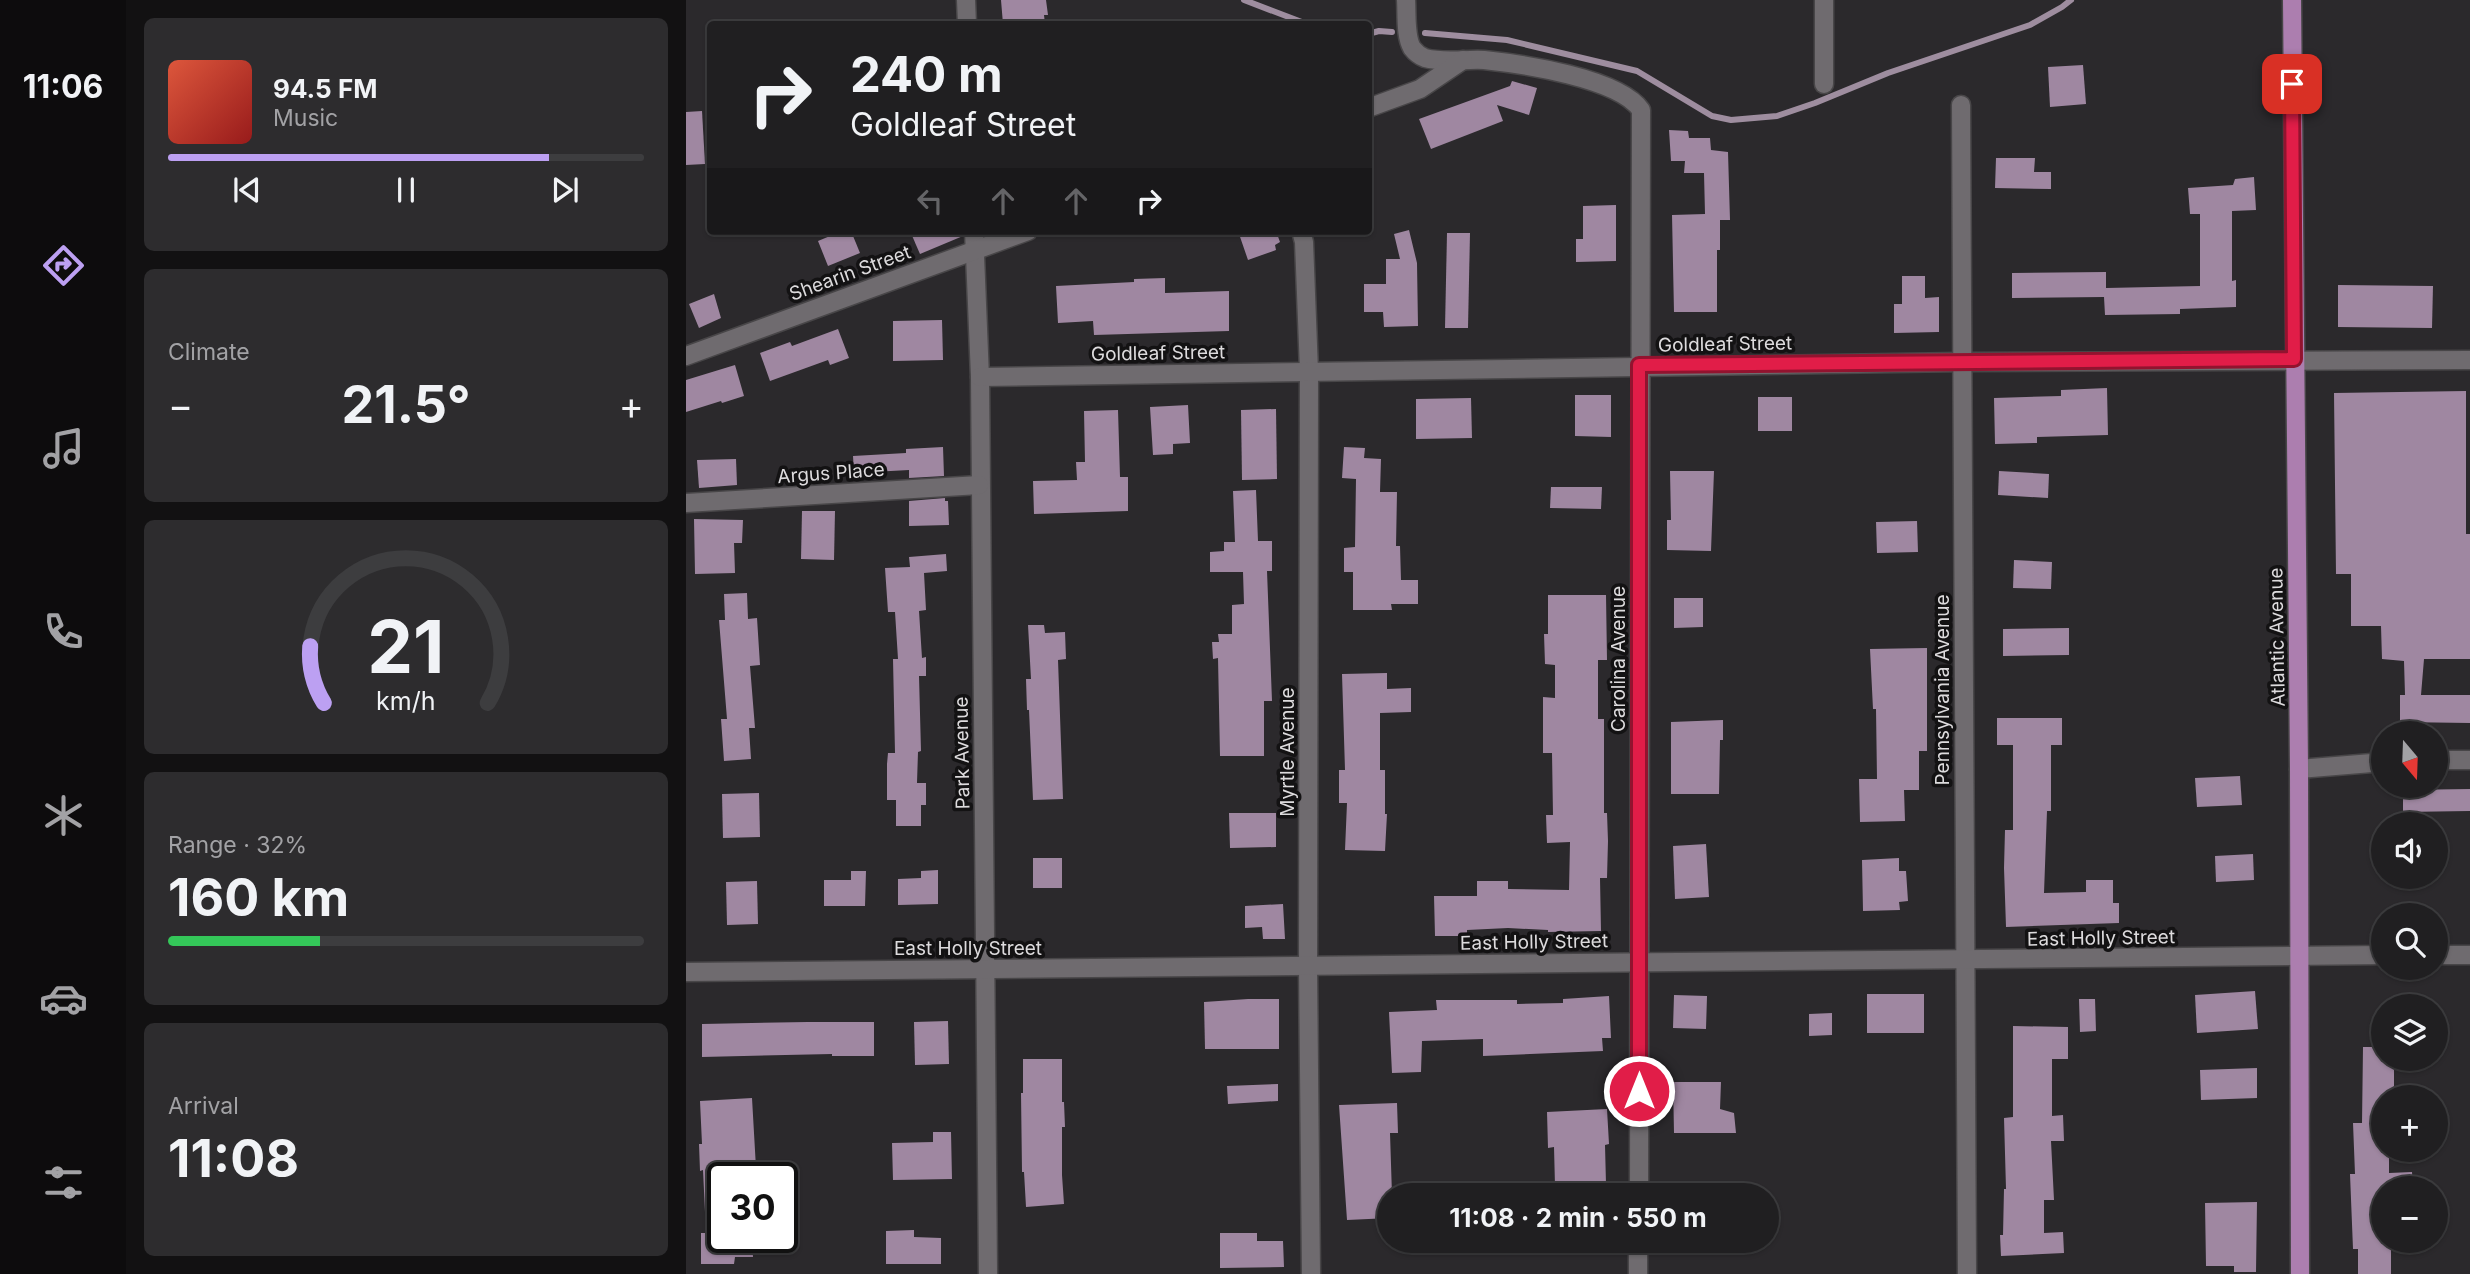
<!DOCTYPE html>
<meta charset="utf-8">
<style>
:root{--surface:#201f21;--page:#2d2c2e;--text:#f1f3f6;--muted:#a2a2a5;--line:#3d3d3f;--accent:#bca0f2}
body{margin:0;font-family:Inter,sans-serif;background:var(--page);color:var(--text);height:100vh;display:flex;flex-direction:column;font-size:26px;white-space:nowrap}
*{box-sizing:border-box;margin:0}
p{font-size:23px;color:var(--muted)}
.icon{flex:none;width:38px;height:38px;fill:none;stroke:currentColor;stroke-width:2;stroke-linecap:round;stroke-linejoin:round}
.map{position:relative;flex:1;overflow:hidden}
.sheet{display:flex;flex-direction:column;gap:18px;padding:18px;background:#121112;width:560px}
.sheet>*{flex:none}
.top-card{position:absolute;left:21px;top:21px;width:665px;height:214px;border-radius:7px;box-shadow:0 2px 5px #0004,0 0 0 2px var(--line);background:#201f21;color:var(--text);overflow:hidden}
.needle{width:46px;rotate:161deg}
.fabs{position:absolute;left:1685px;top:721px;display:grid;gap:14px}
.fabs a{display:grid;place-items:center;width:77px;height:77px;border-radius:50%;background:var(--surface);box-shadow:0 2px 5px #0004,0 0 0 2px var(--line);font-size:35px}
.speed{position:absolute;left:21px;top:1162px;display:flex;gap:14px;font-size:35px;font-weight:700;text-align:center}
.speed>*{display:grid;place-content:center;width:91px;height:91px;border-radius:50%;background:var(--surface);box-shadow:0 2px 5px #0004,0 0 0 2px var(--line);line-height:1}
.speed .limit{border:4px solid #111;border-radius:10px;background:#fff;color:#111}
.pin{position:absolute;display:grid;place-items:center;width:60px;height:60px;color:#fff;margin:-30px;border-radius:14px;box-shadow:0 4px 10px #0006}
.me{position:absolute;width:77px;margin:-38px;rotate:0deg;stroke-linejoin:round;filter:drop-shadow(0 0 5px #0008)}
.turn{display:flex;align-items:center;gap:24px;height:147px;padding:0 28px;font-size:32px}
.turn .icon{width:91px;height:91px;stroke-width:2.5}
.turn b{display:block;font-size:49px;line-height:60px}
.lanes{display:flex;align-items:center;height:66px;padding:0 28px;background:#0003;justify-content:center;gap:35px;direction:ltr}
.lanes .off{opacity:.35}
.big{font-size:52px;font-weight:700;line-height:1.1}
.sheet .widget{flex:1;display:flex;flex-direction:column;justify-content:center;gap:10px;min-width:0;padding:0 24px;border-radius:10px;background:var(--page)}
.sheet .dial{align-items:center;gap:0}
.dial svg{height:182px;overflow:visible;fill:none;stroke:var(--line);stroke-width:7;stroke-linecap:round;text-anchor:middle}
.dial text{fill:var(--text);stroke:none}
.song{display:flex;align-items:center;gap:21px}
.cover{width:84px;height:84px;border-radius:10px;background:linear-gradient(135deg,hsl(10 70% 55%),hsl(0 70% 35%))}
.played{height:7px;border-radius:4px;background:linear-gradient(90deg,var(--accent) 80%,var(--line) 80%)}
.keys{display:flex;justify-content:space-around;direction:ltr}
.heat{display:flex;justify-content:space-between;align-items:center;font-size:38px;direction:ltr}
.charge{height:10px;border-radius:5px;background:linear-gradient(90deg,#34c759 32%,var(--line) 0)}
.trip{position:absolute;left:691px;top:1183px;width:402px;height:70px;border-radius:35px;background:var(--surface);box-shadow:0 2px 5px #0004,0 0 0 2px var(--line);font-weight:700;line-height:70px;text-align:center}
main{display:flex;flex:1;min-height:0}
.tabs{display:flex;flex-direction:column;width:126px;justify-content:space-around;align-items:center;background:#0d0c0d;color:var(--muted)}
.tabs .icon{width:49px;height:49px}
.tabs .on{color:var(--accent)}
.tabs b{font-size:32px;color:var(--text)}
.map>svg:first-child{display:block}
</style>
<main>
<nav class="tabs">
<b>11:06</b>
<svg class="icon on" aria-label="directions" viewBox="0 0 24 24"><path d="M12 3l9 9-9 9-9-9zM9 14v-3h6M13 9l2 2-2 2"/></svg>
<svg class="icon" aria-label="music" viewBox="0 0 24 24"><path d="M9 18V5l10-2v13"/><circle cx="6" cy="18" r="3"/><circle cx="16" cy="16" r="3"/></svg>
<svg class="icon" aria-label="phone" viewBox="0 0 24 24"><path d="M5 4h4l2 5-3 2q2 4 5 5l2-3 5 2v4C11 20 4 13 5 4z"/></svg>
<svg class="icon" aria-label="climate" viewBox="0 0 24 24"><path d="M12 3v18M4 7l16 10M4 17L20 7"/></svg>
<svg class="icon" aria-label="car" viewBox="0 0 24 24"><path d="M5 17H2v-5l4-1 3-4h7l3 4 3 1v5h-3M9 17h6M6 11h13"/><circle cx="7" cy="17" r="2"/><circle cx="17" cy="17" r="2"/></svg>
<svg class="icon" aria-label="filters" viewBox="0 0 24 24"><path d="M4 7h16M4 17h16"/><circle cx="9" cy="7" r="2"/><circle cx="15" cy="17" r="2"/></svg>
</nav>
<section class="sheet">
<div class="widget">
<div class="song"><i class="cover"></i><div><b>94.5 FM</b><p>Music</p></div></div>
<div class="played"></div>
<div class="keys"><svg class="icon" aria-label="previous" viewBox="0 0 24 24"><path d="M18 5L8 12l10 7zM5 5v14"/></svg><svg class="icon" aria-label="pause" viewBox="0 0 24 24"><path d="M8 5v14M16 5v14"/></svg><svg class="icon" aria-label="next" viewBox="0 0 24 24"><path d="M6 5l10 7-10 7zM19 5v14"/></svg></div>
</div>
<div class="widget"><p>Climate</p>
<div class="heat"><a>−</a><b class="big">21.5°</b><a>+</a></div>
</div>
<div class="widget dial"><svg viewBox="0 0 100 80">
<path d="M14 69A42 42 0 1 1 86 69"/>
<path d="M14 69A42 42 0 0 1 8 44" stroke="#bca0f2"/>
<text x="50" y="56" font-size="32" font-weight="700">21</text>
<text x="50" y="72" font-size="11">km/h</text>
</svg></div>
<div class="widget"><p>Range · 32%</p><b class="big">160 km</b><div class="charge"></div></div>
<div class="widget"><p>Arrival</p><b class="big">11:08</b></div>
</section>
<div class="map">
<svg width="1784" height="1274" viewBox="0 0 1784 1274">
<rect width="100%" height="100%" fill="#2b292c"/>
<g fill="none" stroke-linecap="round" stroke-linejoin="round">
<g stroke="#9e8d9f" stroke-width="6">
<path d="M 558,0 L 621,24"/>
<path d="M 739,33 L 821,40 L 951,71 L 1026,116 L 1045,120 L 1091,116 L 1129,103 L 1202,73 L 1344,25 L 1376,7 L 1385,0"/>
<path d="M 682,34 L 693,31 L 706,32"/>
</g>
</g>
<g fill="#9f87a1">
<path d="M 315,0 L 360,0 L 362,15 L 358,15 L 359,24 L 317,24 Z"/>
<path d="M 1397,65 L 1400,104 L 1364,107 L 1362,67 Z"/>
<path d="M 826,81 L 851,88 L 843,115 L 811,105 L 817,121 L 745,149 L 733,119 L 824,86 Z"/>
<path d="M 16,111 L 19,164 L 0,165 L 0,112 Z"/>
<path d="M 983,130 L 1002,131 L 1003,138 L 1024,138 L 1025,150 L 1042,152 L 1044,220 L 1034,220 L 1034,250 L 1031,250 L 1031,312 L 988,312 L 986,215 L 1019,214 L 1018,173 L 998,173 L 999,161 L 985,161 Z"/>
<path d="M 1310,158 L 1349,158 L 1348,172 L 1365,172 L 1365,189 L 1309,188 Z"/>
<path d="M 1568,177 L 1570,210 L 1546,211 L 1546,281 L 1550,280 L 1550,307 L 1494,309 L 1494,314 L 1419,315 L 1418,297 L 1326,298 L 1326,273 L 1420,272 L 1420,288 L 1514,286 L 1514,214 L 1504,214 L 1502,188 L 1547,185 L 1549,179 Z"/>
<path d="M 930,205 L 930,261 L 890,262 L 890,239 L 897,239 L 897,206 Z"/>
<path d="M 723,230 L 731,263 L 732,326 L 698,327 L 697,312 L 678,312 L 678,284 L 700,284 L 700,259 L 714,259 L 708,234 Z"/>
<path d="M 156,231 L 165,231 L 174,253 L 142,266 L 132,241 Z"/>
<path d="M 224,231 L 277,231 L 277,236 L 234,254 Z"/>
<path d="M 552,231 L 590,231 L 594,242 L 589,245 L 590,250 L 562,260 Z"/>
<path d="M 761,233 L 784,233 L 782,328 L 759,328 Z"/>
<path d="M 1216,276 L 1239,276 L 1239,298 L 1253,297 L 1253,332 L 1208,333 L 1208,304 L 1216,304 Z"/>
<path d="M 479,278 L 479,293 L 543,291 L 543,331 L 408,335 L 407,321 L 372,323 L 370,286 L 448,282 L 448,279 Z"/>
<path d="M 1652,285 L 1747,286 L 1746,328 L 1652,327 Z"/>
<path d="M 28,294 L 35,318 L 13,328 L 3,304 Z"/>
<path d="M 256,320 L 257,360 L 207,361 L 207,321 Z"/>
<path d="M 152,329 L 163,358 L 144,365 L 142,360 L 84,381 L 74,353 L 104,342 L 106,346 Z"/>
<path d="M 49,365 L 58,396 L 36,403 L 35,401 L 0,412 L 0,380 Z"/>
<path d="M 1421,388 L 1422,435 L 1351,437 L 1351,443 L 1309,444 L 1308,398 L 1375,396 L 1375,390 Z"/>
<path d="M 1780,391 L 1780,534 L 1784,534 L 1784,659 L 1738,659 L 1735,695 L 1784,695 L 1784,723 L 1714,722 L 1714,695 L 1719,695 L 1718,661 L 1696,659 L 1695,626 L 1665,626 L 1665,574 L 1650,574 L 1648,393 Z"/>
<path d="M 889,395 L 925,395 L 925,437 L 889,436 Z"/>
<rect x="1072" y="397" width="34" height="34"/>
<path d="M 785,398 L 786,438 L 730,439 L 730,399 Z"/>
<path d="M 502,405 L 504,443 L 487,444 L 487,454 L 467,455 L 464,407 Z"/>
<path d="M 590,409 L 591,479 L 556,480 L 555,410 Z"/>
<path d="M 432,410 L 434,477 L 442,477 L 442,511 L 348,514 L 347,481 L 391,480 L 390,462 L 399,462 L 398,411 Z"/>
<path d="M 257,447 L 258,476 L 223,478 L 223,470 L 168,473 L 167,456 L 220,453 L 220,449 Z"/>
<path d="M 658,447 L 679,448 L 678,458 L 695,459 L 694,492 L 711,492 L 710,546 L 714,546 L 715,580 L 732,580 L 732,604 L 705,604 L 706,610 L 667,610 L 667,572 L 658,572 L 658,548 L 669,547 L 670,479 L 656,478 Z"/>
<path d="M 50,459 L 51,485 L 13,488 L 11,460 Z"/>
<path d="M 984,471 L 1028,471 L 1025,551 L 981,550 L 981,520 L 985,520 Z"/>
<path d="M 1313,471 L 1363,474 L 1362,498 L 1312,495 Z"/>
<path d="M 865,487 L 916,487 L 915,509 L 864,508 Z"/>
<path d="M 570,490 L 572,541 L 586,541 L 586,571 L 581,571 L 586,701 L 578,701 L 578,756 L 534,756 L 532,658 L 527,659 L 526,642 L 533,642 L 532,634 L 546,634 L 546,605 L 558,604 L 557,572 L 524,572 L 524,552 L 538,551 L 538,542 L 549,542 L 547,491 Z"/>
<path d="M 259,498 L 259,501 L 262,501 L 263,525 L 223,526 L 223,501 Z"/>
<path d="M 116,511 L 149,511 L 148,560 L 115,559 Z"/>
<path d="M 8,519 L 57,520 L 56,543 L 48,543 L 49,573 L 9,574 Z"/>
<path d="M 1231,521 L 1232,552 L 1191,553 L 1190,522 Z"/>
<path d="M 260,554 L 261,571 L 238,573 L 240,610 L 233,611 L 236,658 L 240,657 L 240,676 L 233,676 L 235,751 L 232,752 L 231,783 L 240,783 L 240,805 L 235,805 L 235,826 L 210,826 L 210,800 L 201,800 L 201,764 L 202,753 L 209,753 L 207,659 L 212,659 L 209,612 L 202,612 L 199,568 L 224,567 L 223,557 Z"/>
<path d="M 1328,560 L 1366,562 L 1365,589 L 1327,588 Z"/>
<path d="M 61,593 L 62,619 L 71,618 L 74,665 L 64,666 L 69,728 L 63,728 L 65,759 L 38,761 L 35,719 L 41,719 L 33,620 L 39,620 L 38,594 Z"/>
<path d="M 862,595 L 920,595 L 921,660 L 912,660 L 912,719 L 918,719 L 918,813 L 921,813 L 922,841 L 921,878 L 914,878 L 915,931 L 862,932 L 862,930 L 822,928 L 781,930 L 781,936 L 749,936 L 748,896 L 791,896 L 791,881 L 822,881 L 822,889 L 883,890 L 884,842 L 861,843 L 860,815 L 867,815 L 866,753 L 857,753 L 857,697 L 869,698 L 869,665 L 859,664 L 858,634 L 862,634 Z"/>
<path d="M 988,598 L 1017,598 L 1017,627 L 988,628 Z"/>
<path d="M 342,625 L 358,625 L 359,633 L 379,632 L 380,659 L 372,660 L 377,799 L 347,800 L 343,710 L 341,710 L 340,679 L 345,679 Z"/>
<path d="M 1383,628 L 1383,655 L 1317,656 L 1317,629 Z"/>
<path d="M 1241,648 L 1241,751 L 1233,751 L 1233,790 L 1218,790 L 1219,821 L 1174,822 L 1173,779 L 1191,779 L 1190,709 L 1187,709 L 1184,649 Z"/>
<path d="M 701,673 L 701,689 L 725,688 L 725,712 L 694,713 L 694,770 L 699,770 L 699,814 L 701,814 L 699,851 L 659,850 L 661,803 L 653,803 L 653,770 L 659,770 L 656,674 Z"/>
<path d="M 1311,718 L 1376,718 L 1376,745 L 1365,745 L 1365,811 L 1361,811 L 1358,893 L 1400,892 L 1400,880 L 1427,880 L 1427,903 L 1433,903 L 1433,923 L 1320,927 L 1318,868 L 1319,830 L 1327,830 L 1327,745 L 1311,745 Z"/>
<path d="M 1037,720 L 1037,740 L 1034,740 L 1033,794 L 985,794 L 985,722 Z"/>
<path d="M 1554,776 L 1556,805 L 1511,807 L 1509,778 Z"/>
<path d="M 1784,789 L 1784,811 L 1717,812 L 1717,790 Z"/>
<path d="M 73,793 L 74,837 L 37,838 L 36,794 Z"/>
<path d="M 543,813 L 590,813 L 590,847 L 544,848 Z"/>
<path d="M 1020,844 L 1023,897 L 989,899 L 987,846 Z"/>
<path d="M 1567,854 L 1568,880 L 1530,882 L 1529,856 Z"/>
<rect x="347" y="858" width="29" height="30"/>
<path d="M 1213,858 L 1213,871 L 1220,871 L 1222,901 L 1213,902 L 1214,910 L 1177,911 L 1176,860 Z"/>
<path d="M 252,870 L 252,904 L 212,905 L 212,879 L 235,878 L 235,871 Z"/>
<path d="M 165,871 L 180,871 L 179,906 L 138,906 L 138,880 L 165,880 Z"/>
<path d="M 71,881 L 72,924 L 41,925 L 40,882 Z"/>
<path d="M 597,904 L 599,939 L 577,939 L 576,927 L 559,928 L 559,906 Z"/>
<path d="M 1569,991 L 1572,1029 L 1511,1033 L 1509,995 Z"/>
<rect x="1181" y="994" width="57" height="39"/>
<path d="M 988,995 L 1021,996 L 1020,1029 L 987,1028 Z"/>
<path d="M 923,996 L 925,1038 L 916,1038 L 917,1051 L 797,1056 L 797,1039 L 736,1041 L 735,1072 L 706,1073 L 703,1012 L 751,1010 L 750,1000 L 831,1000 L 831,1004 L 877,1003 L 877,999 Z"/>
<path d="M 562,999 L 593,999 L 593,1049 L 519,1049 L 518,1002 Z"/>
<path d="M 1393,999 L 1409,999 L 1410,1031 L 1394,1032 Z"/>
<path d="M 1146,1013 L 1146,1035 L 1123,1036 L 1123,1014 Z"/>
<path d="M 262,1021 L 263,1064 L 229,1065 L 228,1022 Z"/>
<path d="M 122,1022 L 188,1022 L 188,1056 L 146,1056 L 146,1054 L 16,1057 L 16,1024 Z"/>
<path d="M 1327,1026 L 1382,1027 L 1382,1059 L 1366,1059 L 1366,1116 L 1377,1115 L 1378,1141 L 1365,1141 L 1368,1200 L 1358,1200 L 1358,1233 L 1377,1232 L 1378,1253 L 1315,1256 L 1314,1235 L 1317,1235 L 1318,1189 L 1320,1189 L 1318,1118 L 1327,1117 Z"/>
<path d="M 1677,1047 L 1698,1047 L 1698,1059 L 1708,1059 L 1708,1094 L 1698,1094 L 1698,1150 L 1703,1150 L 1703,1173 L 1726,1172 L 1727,1188 L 1698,1188 L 1698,1241 L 1705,1241 L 1705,1274 L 1672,1274 L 1672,1249 L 1667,1249 L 1664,1174 L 1669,1174 L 1667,1123 L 1676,1123 Z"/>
<path d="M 337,1059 L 376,1059 L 376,1102 L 378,1102 L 379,1127 L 376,1127 L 376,1175 L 378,1204 L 340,1207 L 338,1172 L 336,1172 L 335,1093 L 337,1093 Z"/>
<path d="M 1571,1068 L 1571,1098 L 1515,1100 L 1514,1070 Z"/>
<path d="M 987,1082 L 1035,1082 L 1034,1109 L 1048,1113 L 1050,1133 L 988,1133 Z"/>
<path d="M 592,1084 L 592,1101 L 542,1104 L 541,1086 Z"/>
<path d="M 66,1098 L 70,1168 L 37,1170 L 37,1237 L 66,1239 L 67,1257 L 49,1257 L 48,1264 L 15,1264 L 15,1233 L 20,1233 L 17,1170 L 14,1171 L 13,1144 L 16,1144 L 14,1101 Z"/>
<path d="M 711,1103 L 712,1133 L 704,1133 L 706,1195 L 704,1195 L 704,1218 L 661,1220 L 653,1105 Z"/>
<path d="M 921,1109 L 923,1144 L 919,1145 L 920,1184 L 869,1186 L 868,1147 L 862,1148 L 861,1112 Z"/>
<path d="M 247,1132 L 265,1132 L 266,1179 L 207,1180 L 206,1143 L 247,1142 Z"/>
<path d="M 1571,1202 L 1570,1272 L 1548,1272 L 1548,1266 L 1520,1266 L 1519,1203 Z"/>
<path d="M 228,1230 L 228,1237 L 255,1238 L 255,1264 L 200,1264 L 200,1231 Z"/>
<path d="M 534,1233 L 571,1233 L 571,1241 L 597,1241 L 598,1267 L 534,1268 Z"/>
</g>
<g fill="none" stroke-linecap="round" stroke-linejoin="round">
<defs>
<g id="minor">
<path d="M 280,0 L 281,24"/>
<path d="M 720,0 C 721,14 719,36 726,48 C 729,52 734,56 739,58 C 757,63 779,59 798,60 C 836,64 933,78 955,110 L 953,1195"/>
<path d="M 1138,0 L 1138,84"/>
<path d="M 1275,105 L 1281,1274"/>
<path d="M 682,108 L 734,89 L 777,60"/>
<path d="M 288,231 L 294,377 L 302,1274"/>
<path d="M 615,231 L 618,242 L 623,371 L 622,967 L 625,1274"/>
<path d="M 0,356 L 342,231"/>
<path d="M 294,377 L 1275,362 L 1784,360"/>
<path d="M 0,503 L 293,485"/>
<path d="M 1750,760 L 1784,760"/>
<path d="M 1613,769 L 1698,762"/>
<path d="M 1750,955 L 1784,955"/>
<path d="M 0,972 L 1698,955"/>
<path d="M 952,1274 L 952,1241"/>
</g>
<path id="major" d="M 1606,0 L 1613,769 L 1614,1274"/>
</defs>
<use href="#minor" stroke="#484648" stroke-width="21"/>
<use href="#major" stroke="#484648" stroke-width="21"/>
<use href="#minor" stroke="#6f6b6f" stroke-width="18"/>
<use href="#major" stroke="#ac7eaf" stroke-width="18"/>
</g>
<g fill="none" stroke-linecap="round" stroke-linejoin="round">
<defs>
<path id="route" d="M 953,1091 L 953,365 L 1608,359 L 1606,84"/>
</defs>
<use href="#route" stroke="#92132f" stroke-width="18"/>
<use href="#route" stroke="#e11d48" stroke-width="12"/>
</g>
<g text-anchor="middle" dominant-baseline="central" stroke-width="7" stroke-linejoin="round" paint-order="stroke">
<g font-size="19" fill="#dddbdd" stroke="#131213">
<text transform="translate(164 273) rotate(-20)">Shearin Street</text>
<text transform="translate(1039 344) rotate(-1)">Goldleaf Street</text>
<text transform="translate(472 353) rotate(-1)">Goldleaf Street</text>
<text transform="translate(145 473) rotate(-4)">Argus Place</text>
<text transform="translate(1591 637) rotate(-91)">Atlantic Avenue</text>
<text transform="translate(932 659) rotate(-90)">Carolina Avenue</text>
<text transform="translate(1256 690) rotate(-90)">Pennsylvania Avenue</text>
<text transform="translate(601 752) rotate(-90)">Myrtle Avenue</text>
<text transform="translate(276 753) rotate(-91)">Park Avenue</text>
<text transform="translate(1415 938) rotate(-1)">East Holly Street</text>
<text transform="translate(848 942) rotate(-1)">East Holly Street</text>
<text x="282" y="948">East Holly Street</text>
</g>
</g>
</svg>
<div class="fabs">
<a><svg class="needle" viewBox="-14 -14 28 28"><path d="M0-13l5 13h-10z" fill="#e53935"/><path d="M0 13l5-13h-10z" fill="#a2a2a5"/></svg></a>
<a><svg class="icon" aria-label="sound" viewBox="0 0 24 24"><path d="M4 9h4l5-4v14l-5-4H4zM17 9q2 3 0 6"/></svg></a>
<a><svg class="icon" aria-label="search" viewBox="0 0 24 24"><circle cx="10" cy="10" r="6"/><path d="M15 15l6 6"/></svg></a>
<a><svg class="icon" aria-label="layers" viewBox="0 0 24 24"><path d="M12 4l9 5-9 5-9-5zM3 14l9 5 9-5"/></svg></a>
<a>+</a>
<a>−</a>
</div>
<div class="speed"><div class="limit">30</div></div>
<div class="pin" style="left:1606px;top:84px;background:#d93025"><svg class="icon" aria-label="arrive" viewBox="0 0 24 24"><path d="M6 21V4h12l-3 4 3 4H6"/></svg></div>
<svg class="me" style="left:953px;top:1091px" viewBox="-20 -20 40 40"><circle r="17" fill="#e11d48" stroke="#fff" stroke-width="3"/><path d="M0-11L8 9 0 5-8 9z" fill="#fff"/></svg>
<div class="trip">11:08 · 2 min · 550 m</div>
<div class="top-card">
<div class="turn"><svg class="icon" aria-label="right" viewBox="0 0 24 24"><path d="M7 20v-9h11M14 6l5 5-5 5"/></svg><div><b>240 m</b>Goldleaf Street</div></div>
<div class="lanes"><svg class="icon off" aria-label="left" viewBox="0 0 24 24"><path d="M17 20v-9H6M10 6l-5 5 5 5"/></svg><svg class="icon off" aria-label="ahead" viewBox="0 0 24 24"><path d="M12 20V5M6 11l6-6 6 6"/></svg><svg class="icon off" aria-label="ahead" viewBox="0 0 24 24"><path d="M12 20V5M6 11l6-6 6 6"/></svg><svg class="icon" aria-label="right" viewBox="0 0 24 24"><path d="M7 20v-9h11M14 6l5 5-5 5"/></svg></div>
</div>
</div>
</main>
